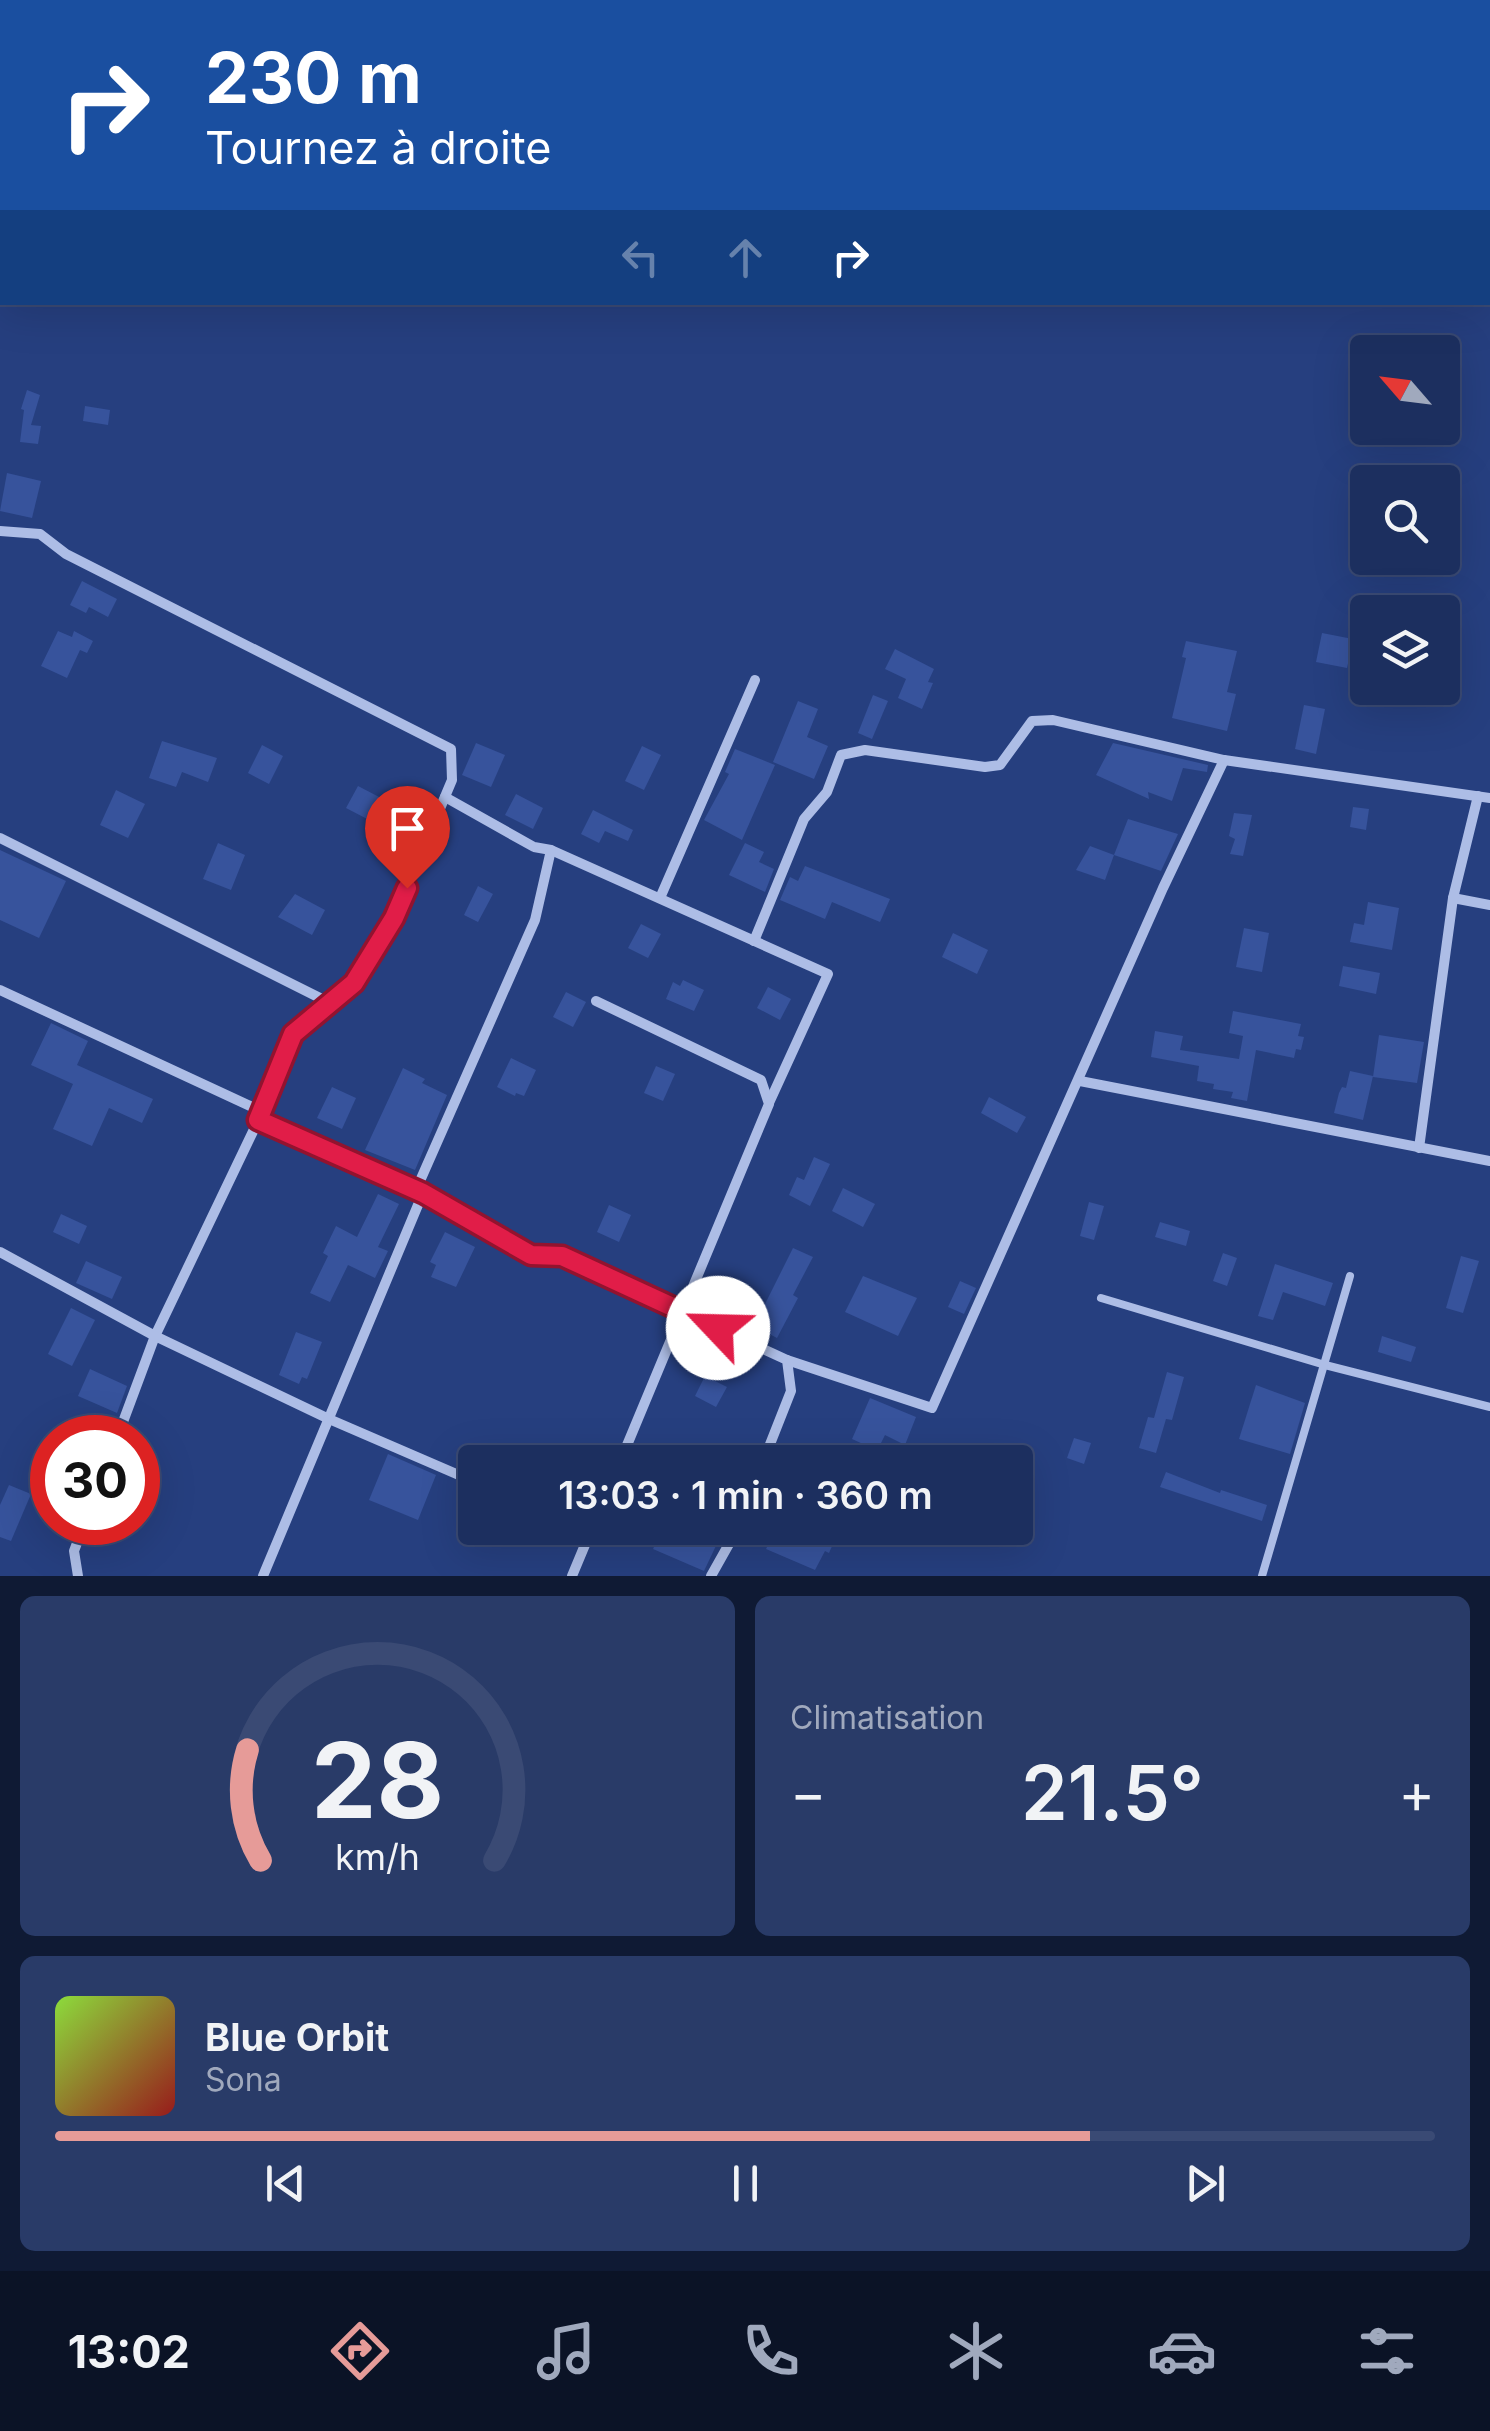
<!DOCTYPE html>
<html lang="fr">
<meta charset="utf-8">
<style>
:root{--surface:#1c2f5f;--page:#293b68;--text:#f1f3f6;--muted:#a0a9bd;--line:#3a4a74;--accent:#e69b98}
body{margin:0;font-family:Inter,sans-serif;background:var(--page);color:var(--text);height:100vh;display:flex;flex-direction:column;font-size:38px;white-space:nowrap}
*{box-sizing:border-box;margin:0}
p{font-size:32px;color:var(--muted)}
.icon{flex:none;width:55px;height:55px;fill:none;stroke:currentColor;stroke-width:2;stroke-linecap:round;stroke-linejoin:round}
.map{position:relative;height:1576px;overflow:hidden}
.panel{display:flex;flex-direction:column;gap:20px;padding:20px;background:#0f1a34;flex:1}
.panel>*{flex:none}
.guide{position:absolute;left:0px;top:0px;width:1490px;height:305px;box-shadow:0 10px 40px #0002,0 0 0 2px var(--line);background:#1a4fa0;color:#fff;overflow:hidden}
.needle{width:65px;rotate:298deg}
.buttons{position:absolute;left:1350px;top:335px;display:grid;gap:20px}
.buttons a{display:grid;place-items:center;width:110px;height:110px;border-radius:10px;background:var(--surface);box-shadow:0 10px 40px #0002,0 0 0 2px var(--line);font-size:50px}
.speed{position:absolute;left:30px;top:1415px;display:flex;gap:20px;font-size:50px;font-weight:700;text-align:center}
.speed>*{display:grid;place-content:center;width:130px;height:130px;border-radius:50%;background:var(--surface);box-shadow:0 10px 40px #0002,0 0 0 2px var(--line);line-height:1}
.speed .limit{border:15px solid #d22;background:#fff;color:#111}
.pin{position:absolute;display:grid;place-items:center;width:85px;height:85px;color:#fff;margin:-102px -42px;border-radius:50% 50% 50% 0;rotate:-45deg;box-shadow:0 0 10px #0007}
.pin .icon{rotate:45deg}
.me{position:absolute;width:110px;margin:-55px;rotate:294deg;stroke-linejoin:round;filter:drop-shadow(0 0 8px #0008)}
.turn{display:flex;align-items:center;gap:35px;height:210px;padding:0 40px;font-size:45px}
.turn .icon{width:130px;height:130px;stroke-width:2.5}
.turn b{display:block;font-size:70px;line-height:85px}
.lanes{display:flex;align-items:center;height:95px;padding:0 40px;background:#0003;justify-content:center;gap:50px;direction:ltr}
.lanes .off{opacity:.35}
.big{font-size:75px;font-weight:600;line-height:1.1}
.panel .widget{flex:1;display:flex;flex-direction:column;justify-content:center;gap:15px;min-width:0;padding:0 35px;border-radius:15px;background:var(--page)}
.panel .dial{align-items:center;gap:0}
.dial svg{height:260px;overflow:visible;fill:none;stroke:var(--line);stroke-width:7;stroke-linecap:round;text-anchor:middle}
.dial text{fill:var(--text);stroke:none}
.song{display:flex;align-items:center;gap:30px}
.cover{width:120px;height:120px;border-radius:15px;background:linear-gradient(135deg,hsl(90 70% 55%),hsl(0 70% 35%))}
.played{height:10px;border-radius:5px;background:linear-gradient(90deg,var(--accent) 75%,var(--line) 75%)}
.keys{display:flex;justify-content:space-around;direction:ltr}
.heat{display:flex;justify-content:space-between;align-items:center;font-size:55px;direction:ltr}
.panel .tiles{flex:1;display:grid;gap:20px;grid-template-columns:1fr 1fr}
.widget:last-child{grid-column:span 2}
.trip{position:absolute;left:458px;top:1445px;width:575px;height:100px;border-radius:10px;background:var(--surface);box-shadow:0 10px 40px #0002,0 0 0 2px var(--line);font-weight:600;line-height:100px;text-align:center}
.tab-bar{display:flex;height:160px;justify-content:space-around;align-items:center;background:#0b1326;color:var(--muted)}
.tab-bar .icon{width:70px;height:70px}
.tab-bar .selected{color:var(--accent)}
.tab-bar b{font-size:45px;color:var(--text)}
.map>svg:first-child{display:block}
</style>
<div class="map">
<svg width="1490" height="1576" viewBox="0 0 1490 1576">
<rect width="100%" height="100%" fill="#263f7f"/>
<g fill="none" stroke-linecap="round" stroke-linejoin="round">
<g stroke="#a1b6e6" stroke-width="5">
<path d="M 1220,2 L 1221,0"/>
<path d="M 0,35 L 2,35"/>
<path d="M 1488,281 L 1490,282"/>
</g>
</g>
<g fill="#37539c">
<path d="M 27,390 L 40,395 L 31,425 L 41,426 L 38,444 L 20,442 L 24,410 L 21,409 Z"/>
<path d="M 85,406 L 110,410 L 108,425 L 83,421 Z"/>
<path d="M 7,473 L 41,481 L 32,518 L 0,511 Z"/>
<path d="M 82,581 L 117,599 L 108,617 L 89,607 L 86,613 L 70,605 Z"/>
<path d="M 58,631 L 72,637 L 74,631 L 93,641 L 87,653 L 80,650 L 67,678 L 41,666 Z"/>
<path d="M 1322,633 L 1358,640 L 1355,655 L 1350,654 L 1347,668 L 1316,662 Z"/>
<path d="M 1186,641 L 1237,651 L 1227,692 L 1236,694 L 1227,731 L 1172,718 L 1186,658 L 1182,657 Z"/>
<path d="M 895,649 L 934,669 L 928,682 L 933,683 L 922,709 L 898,698 L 906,679 L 885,669 Z"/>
<path d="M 873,695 L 888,701 L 872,739 L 858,733 Z"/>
<path d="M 798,701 L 818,709 L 807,737 L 828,746 L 814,779 L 773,762 Z"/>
<path d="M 1304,705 L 1325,709 L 1316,754 L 1295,749 Z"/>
<path d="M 162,741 L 217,758 L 208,782 L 182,772 L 176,787 L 149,778 Z"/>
<path d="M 476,743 L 505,755 L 491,787 L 462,775 Z"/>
<path d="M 1113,743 L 1208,765 L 1207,772 L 1183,768 L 1172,801 L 1148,792 L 1149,799 L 1096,775 Z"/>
<path d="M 262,745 L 283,756 L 269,784 L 248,773 Z"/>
<path d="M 642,746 L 661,755 L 644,790 L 625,781 Z"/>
<path d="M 735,749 L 775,765 L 742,840 L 704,820 L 729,774 L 725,772 Z"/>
<path d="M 358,786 L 383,799 L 371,821 L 346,808 Z"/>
<path d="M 116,790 L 145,804 L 128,838 L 100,825 Z"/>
<path d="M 516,794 L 543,808 L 533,829 L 505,815 Z"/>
<path d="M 1353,807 L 1369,809 L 1366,830 L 1350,827 Z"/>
<path d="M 593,810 L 633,830 L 628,841 L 605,831 L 599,843 L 581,834 Z"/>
<path d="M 1234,813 L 1252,815 L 1243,856 L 1230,854 L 1235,839 L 1229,836 Z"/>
<path d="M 1128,819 L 1178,834 L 1161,871 L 1114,855 Z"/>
<path d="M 218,843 L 245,855 L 231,890 L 203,879 Z"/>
<path d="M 745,843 L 764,852 L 759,862 L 774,869 L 765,892 L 729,875 Z"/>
<path d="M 1090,846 L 1114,855 L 1105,880 L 1076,870 Z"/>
<path d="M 0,850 L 66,881 L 39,938 L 0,920 Z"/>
<path d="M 805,866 L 890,899 L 880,922 L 832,902 L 825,919 L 780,900 L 790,877 L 798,881 Z"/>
<path d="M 478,886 L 493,894 L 478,922 L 464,915 Z"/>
<path d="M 295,894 L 325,910 L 312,935 L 278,917 Z"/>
<path d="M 1368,902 L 1399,908 L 1392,950 L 1350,942 L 1354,923 L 1364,925 Z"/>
<path d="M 641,924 L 661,934 L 648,958 L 628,948 Z"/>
<path d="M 1244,928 L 1269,933 L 1262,972 L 1236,967 Z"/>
<path d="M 953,933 L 988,950 L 977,974 L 942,957 Z"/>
<path d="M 1343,966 L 1380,973 L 1376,994 L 1339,986 Z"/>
<path d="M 683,980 L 704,990 L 694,1011 L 666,999 L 673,982 L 680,986 Z"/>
<path d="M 768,987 L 791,999 L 780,1020 L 757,1008 Z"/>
<path d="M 566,992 L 586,1002 L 573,1027 L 553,1017 Z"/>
<path d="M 1233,1011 L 1301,1024 L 1298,1036 L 1304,1037 L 1301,1050 L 1296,1049 L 1294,1058 L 1256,1050 L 1247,1101 L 1231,1098 L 1233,1092 L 1213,1089 L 1214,1084 L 1197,1081 L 1199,1066 L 1151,1057 L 1155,1031 L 1183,1036 L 1180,1050 L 1239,1059 L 1243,1036 L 1229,1033 Z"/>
<path d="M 51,1023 L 88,1041 L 77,1065 L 153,1099 L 142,1123 L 109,1108 L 92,1146 L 53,1129 L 73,1084 L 31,1065 Z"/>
<path d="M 1379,1035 L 1424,1042 L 1417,1083 L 1373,1077 Z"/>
<path d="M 511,1058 L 536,1070 L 524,1096 L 516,1093 L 515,1096 L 497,1087 Z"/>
<path d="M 656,1066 L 675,1074 L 663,1101 L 644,1093 Z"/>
<path d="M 403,1068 L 425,1079 L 422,1083 L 447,1095 L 415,1170 L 365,1150 Z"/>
<path d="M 1350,1071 L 1373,1076 L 1363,1120 L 1334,1113 L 1339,1093 L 1342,1087 L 1346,1088 Z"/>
<path d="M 332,1087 L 356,1098 L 342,1129 L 317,1118 Z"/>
<path d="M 989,1097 L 1026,1117 L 1017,1133 L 981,1113 Z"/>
<path d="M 814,1157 L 830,1164 L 810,1206 L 789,1195 L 797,1177 L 804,1180 Z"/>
<path d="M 843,1188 L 875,1204 L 863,1227 L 832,1211 Z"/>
<path d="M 378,1194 L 399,1204 L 378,1247 L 388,1251 L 375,1278 L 348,1265 L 330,1302 L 310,1293 L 328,1256 L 323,1253 L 336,1226 L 357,1237 Z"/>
<path d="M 1089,1202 L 1104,1206 L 1094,1240 L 1080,1236 Z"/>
<path d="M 609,1205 L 631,1215 L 619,1242 L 597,1232 Z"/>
<path d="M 61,1214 L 87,1226 L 79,1244 L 53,1232 Z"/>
<path d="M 1160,1222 L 1190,1231 L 1186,1246 L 1155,1237 Z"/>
<path d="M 445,1232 L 475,1247 L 456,1287 L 431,1277 L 436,1265 L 430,1262 Z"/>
<path d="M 793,1248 L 813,1257 L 793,1295 L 798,1298 L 777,1338 L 754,1326 Z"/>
<path d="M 1223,1253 L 1237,1258 L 1227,1286 L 1213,1281 Z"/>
<path d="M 1461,1256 L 1479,1261 L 1463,1313 L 1446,1308 Z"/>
<path d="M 86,1261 L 122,1277 L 112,1299 L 76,1283 Z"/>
<path d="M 1275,1264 L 1333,1283 L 1325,1306 L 1283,1292 L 1273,1320 L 1258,1316 Z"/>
<path d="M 863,1276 L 917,1298 L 898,1336 L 845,1312 Z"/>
<path d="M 960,1281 L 976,1288 L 964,1314 L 948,1307 Z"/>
<path d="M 71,1308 L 95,1320 L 72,1366 L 48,1354 Z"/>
<path d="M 296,1332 L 322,1342 L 307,1379 L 302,1377 L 299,1384 L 279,1375 Z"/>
<path d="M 1382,1336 L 1416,1347 L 1411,1362 L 1378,1352 Z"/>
<path d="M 90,1369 L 127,1386 L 117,1413 L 78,1396 Z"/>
<path d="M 1167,1372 L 1184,1377 L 1172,1420 L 1166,1419 L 1156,1453 L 1139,1448 L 1148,1417 L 1154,1418 Z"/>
<path d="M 705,1376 L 727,1387 L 716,1407 L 695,1396 Z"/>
<path d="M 1256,1385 L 1305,1403 L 1290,1454 L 1239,1439 Z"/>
<path d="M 870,1398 L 916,1417 L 905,1445 L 885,1435 L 878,1449 L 874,1449 L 852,1439 Z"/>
<path d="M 1074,1438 L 1091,1443 L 1084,1464 L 1067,1458 Z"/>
<path d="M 388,1454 L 436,1475 L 418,1520 L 369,1500 Z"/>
<path d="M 1166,1472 L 1220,1493 L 1221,1490 L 1267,1505 L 1262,1521 L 1160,1487 Z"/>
<path d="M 9,1485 L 31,1494 L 11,1541 L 0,1537 L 0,1505 Z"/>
<path d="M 663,1528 L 715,1528 L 723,1531 L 704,1571 L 653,1549 Z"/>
<path d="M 777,1528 L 845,1528 L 843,1532 L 846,1536 L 841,1546 L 833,1544 L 829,1553 L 825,1551 L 815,1570 L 766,1549 Z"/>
</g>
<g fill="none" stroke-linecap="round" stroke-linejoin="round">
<g stroke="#adbde6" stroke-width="8">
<path d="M 1101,1298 L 1325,1365 L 1490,1407"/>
<path d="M 1262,1576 L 1350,1276"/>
</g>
<g stroke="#adbde6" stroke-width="10">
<path d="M 0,531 L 40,534 L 66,554 L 451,749 L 452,780 L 394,918 L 355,983 L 293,1034 L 258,1121 L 155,1336 L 117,1438"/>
<path d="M 445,797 L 534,847 L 551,850 L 828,974 L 769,1103"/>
<path d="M 0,838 L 330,1003"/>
<path d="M 660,898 L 755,680"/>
<path d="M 1453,898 L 1490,905"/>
<path d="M 754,941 L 804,819 L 827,792 L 841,755 L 865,750 L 985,767 L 1000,765 L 1032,721 L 1053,720 L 1224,760 L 1490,798"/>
<path d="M 0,990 L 261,1111"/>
<path d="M 596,1001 L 761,1080 L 769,1104 L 620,1462"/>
<path d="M 1080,1081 L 1490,1161"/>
<path d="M 258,1121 L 423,1193 L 531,1255 L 563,1256 L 787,1360 L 791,1391 L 763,1462"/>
<path d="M 1419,1148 L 1453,898 L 1478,796"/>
<path d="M 416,1190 L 535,920 L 551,850"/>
<path d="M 0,1252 L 155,1336 L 329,1419 L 475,1482"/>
<path d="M 787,1360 L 932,1408 L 1163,888 L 1224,760"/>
<path d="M 78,1576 L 74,1551 L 85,1522"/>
<path d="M 263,1576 L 423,1193"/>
<path d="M 572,1576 L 592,1528"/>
<path d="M 711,1576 L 738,1528"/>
</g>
</g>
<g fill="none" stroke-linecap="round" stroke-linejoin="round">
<defs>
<path id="route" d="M 407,888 L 394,918 L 354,983 L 293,1034 L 258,1120 L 423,1193 L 531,1255 L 562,1256 L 718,1328"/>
</defs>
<use href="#route" stroke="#92132f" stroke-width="25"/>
<use href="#route" stroke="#e11d48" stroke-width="18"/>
</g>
</svg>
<div class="buttons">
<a><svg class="needle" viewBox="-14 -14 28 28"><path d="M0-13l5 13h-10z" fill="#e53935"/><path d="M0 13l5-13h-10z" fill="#a0a9bd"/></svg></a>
<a><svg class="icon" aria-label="search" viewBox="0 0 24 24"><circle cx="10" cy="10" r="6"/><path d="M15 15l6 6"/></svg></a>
<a><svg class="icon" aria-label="layers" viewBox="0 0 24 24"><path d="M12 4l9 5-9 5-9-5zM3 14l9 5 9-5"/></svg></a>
</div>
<div class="speed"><div class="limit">30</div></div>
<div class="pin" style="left:407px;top:888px;background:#d93025"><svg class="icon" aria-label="arrive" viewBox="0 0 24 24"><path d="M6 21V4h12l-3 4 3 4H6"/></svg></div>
<svg class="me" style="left:718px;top:1328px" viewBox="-20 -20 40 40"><circle r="19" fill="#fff"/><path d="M0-13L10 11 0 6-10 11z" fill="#e11d48"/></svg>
<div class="trip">13:03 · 1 min · 360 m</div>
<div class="guide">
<div class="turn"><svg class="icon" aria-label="right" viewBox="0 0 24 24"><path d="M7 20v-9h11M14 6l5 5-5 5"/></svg><div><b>230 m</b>Tournez à droite</div></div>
<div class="lanes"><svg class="icon off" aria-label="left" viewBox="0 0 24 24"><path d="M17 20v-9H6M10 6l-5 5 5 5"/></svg><svg class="icon off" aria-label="ahead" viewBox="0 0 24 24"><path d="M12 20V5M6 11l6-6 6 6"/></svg><svg class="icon" aria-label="right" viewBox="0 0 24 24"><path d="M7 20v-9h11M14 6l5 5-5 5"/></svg></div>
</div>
</div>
<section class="panel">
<div class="tiles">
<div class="widget dial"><svg viewBox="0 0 100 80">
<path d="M14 69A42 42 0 1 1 86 69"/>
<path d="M14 69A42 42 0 0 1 10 35" stroke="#e69b98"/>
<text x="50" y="56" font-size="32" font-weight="700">28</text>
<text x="50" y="72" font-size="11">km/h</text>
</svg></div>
<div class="widget"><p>Climatisation</p>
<div class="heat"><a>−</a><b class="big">21.5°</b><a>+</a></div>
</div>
<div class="widget">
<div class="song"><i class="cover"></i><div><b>Blue Orbit</b><p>Sona</p></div></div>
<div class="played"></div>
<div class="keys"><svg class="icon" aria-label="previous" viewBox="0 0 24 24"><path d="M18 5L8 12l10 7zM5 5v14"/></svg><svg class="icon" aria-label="pause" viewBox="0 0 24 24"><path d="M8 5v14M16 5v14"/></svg><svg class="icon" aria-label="next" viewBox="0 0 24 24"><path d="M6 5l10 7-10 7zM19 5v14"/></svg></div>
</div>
</div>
</section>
<nav class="tab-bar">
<b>13:02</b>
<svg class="icon selected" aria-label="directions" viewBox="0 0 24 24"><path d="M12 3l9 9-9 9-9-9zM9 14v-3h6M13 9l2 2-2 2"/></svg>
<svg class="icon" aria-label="music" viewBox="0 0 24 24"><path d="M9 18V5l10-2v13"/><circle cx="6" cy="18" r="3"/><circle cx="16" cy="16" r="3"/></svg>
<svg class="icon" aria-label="phone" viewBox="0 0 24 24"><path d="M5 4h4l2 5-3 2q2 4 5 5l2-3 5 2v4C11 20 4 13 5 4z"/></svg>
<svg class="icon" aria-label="climate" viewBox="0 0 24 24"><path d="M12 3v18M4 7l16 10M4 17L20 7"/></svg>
<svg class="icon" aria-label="car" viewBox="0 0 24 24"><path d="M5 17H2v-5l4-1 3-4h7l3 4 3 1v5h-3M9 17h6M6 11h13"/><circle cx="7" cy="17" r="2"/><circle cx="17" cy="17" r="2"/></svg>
<svg class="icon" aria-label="filters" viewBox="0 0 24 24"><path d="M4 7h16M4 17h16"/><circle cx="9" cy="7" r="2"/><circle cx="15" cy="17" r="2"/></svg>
</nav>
